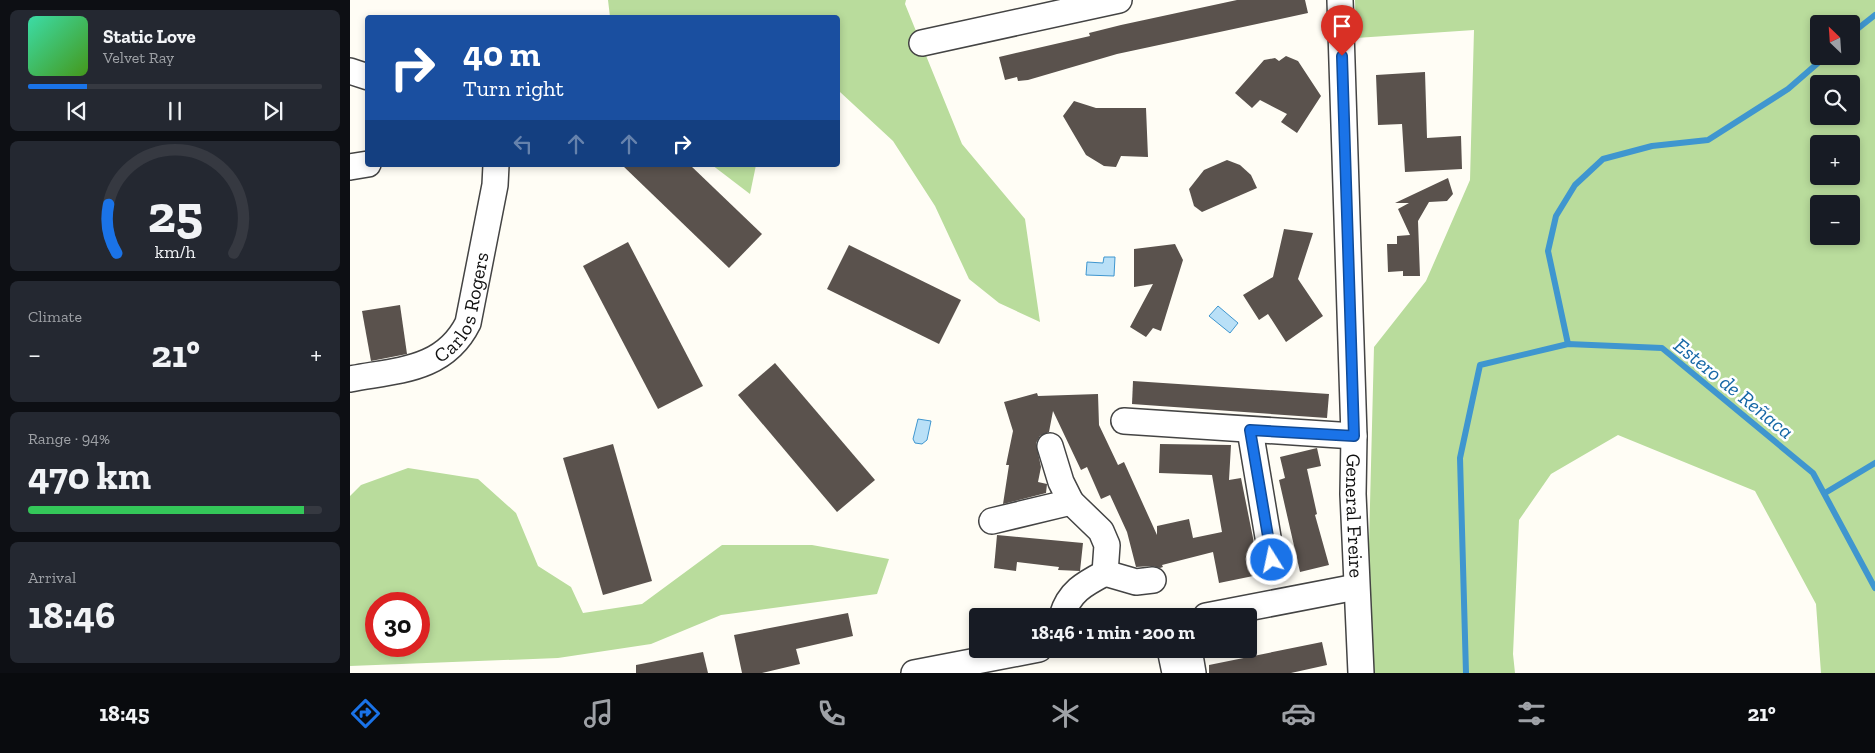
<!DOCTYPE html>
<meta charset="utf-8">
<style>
:root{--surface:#171b24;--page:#242831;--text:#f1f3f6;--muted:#9ea1a6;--line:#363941;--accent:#1a73e8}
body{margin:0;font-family:"Zilla Slab",serif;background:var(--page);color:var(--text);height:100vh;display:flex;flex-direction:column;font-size:19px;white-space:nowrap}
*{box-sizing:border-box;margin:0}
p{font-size:16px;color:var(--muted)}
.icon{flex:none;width:28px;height:28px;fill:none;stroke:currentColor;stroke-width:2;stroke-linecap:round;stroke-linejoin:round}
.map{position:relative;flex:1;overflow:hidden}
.sheet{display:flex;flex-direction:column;gap:10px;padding:10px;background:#0d0f14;width:350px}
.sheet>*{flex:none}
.banner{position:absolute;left:15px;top:15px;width:475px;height:152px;border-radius:5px;box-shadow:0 2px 8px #0003;background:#1a4fa0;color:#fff;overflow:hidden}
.needle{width:32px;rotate:335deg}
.controls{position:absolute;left:1460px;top:15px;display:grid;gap:10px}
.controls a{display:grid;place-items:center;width:50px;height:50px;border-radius:5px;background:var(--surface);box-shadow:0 2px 8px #0003;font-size:25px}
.speed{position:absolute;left:15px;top:592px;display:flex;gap:10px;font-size:25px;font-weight:700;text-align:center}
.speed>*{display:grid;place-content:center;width:65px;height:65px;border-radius:50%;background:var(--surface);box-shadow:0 2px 8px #0003;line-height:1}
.speed .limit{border:8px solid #d22;background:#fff;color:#111}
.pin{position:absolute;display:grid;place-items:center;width:42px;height:42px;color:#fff;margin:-51px -21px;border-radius:50% 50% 50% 0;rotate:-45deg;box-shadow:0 0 5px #0007}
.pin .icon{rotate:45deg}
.me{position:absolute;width:55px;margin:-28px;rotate:350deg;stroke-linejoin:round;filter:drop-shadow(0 0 4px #0008)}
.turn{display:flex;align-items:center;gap:18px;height:105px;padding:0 15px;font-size:22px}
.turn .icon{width:65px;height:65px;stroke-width:2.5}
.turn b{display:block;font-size:35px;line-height:42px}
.lanes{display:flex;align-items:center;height:48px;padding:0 15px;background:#0003;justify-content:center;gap:25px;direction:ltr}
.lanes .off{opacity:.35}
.big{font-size:38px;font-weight:700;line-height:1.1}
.sheet .tile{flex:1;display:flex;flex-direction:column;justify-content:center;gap:8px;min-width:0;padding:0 18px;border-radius:8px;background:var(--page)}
.sheet .dial{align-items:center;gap:0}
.dial svg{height:130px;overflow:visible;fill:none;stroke:var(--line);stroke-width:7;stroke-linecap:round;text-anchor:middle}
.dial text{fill:var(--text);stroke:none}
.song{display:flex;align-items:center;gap:15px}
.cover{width:60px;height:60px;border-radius:8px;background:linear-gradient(135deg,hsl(160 70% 55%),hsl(100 70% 35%))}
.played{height:5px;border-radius:2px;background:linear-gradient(90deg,var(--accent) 20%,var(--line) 20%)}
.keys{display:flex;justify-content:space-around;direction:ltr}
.heat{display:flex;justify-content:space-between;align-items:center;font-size:28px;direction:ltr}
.charge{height:8px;border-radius:4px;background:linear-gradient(90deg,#34c759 94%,var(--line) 0)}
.trip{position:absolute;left:619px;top:608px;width:288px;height:50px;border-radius:5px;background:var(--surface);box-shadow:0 2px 8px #0003;font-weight:700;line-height:50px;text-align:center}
.tab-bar{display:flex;height:80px;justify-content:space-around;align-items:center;background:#090b0e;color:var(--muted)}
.tab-bar .icon{width:35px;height:35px}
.tab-bar .on{color:var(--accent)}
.tab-bar b{font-size:22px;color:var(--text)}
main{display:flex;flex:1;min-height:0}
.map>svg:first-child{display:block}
</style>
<main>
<section class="sheet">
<div class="tile">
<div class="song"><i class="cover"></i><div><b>Static Love</b><p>Velvet Ray</p></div></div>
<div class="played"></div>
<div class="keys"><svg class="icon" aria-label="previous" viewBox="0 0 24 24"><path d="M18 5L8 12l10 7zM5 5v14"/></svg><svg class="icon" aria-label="pause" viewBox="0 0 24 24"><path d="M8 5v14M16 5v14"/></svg><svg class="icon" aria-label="next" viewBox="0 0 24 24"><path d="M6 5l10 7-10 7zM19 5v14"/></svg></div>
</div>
<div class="tile dial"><svg viewBox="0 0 100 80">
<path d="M14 69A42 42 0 1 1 86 69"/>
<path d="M14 69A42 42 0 0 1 9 39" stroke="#1a73e8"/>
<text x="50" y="56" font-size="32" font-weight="700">25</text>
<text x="50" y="72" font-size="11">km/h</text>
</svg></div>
<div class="tile"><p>Climate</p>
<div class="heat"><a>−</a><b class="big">21°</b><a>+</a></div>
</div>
<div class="tile"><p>Range · 94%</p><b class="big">470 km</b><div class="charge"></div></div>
<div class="tile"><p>Arrival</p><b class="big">18:46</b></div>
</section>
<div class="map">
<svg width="1525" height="673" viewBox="0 0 1525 673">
<rect width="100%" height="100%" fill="#fffdf5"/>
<g fill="#b9dc9c" fill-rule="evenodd">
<path d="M 258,0 L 556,0 L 555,4 L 612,144 L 675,219 L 690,322 L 649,303 L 619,279 L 585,206 L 543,141 L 490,92 L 488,93 L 488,18 L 260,17 Z"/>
<path d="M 1005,0 L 1525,0 L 1525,673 L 1471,673 L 1466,604 L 1405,491 L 1268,435 L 1201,474 L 1169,520 L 1163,654 L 1165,673 L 1021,673 L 1018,584 L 1024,347 L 1076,281 L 1120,180 L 1124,30 L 1006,38 ZM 1469,24 L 1501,24 L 1501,56 L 1469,56 ZM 1469,84 L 1501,84 L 1501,116 L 1469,116 ZM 1469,144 L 1501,144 L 1501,176 L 1469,176 ZM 1469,204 L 1501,204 L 1501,236 L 1469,236 Z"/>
<path d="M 362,165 L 406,165 L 400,194 Z"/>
<path d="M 58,468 L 128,479 L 166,513 L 188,566 L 221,587 L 233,613 L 292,604 L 372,545 L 462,545 L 539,559 L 527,594 L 371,615 L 301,644 L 208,658 L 0,666 L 0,496 L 11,485 ZM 26,604 L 69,604 L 69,646 L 26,646 Z"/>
</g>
<g fill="#b9e0f7" stroke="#3f96cf">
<path d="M 754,257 L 765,257 L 764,276 L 736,275 L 737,262 L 753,263 Z"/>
<path d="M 868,306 L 888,323 L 880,333 L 859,316 Z"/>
<path d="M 568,419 L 581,421 L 577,440 L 572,444 L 565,443 L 563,439 Z"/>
</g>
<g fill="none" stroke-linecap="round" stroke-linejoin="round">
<g stroke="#3f96cf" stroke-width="6">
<path d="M 1501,34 L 1525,15"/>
<path d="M 1218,344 L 1198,251 L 1206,216 L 1225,185 L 1253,159 L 1302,146 L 1358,140 L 1438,89 L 1476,56"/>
<path d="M 1475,493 L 1525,463"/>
<path d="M 1116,673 L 1110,458 L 1130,365 L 1218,344 L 1312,348 L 1463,473 L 1525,588"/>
</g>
</g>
<g fill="#5a524d">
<path d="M 887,0 L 955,0 L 958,13 L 767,54 L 678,80 L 668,81 L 667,77 L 655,80 L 649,57 L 740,36 L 739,33 L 771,25 Z"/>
<path d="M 936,56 L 948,61 L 971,96 L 947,133 L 931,122 L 937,114 L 910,100 L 902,108 L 885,93 L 914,60 L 925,58 L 929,61 Z"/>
<path d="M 1075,72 L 1077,138 L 1111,136 L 1112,169 L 1055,172 L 1052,124 L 1028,125 L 1026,75 Z"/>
<path d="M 724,101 L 746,108 L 796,108 L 798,157 L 771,156 L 766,167 L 754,166 L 736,155 L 713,116 Z"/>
<path d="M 877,160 L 890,165 L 901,175 L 907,188 L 852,212 L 844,206 L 839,189 L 854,170 Z"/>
<path d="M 272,165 L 340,165 L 412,234 L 379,268 Z"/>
<path d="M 1098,178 L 1103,194 L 1097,201 L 1079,202 L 1068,221 L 1070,276 L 1053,276 L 1053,271 L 1038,272 L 1037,244 L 1047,244 L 1047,236 L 1060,235 L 1048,209 L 1059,203 L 1045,203 Z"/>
<path d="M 934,229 L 963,233 L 948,279 L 973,316 L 936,342 L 918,314 L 909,320 L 893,295 L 923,277 Z"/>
<path d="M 278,242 L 353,386 L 308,409 L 233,266 Z"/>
<path d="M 825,244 L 833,260 L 811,331 L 803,328 L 796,337 L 780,327 L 803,284 L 784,287 L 784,249 Z"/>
<path d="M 499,245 L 611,300 L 589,344 L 477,289 Z"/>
<path d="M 50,305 L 57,354 L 21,361 L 12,311 Z"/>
<path d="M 425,363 L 525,480 L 487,512 L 388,395 Z"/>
<path d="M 783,381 L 979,394 L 977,418 L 782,404 Z"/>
<path d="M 687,393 L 688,396 L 748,394 L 749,425 L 768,465 L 774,462 L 807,535 L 807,526 L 839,519 L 843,538 L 872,532 L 862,475 L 809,473 L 810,444 L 881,445 L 879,480 L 891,478 L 908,563 L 913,574 L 869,583 L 863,552 L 812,565 L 813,567 L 810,568 L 802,566 L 786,567 L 777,532 L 760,495 L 751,499 L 737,467 L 731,470 L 703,411 L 699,432 L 690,436 L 686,443 L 691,467 L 688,482 L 697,484 L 696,493 L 653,504 L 659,465 L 656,465 L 663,431 L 654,402 Z"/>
<path d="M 263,444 L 302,581 L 253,595 L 213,458 Z"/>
<path d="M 967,448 L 971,466 L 957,469 L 967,514 L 965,515 L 979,565 L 950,572 L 929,480 L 935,478 L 930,457 Z"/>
<path d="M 647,535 L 733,543 L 730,571 L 708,570 L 709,567 L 667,562 L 666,571 L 644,568 Z"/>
<path d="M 498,613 L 503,636 L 446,649 L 450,664 L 412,673 L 392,673 L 384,635 Z"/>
<path d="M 972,642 L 977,665 L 941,673 L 859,673 L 859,665 Z"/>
<path d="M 353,652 L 358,673 L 286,673 L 286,665 Z"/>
</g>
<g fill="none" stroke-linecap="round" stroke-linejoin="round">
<defs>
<g id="minor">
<path id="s1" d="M 990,0 L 1004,436 L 1003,494 L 1011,673"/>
<path d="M 572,43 L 769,0"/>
<path d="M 0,71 L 18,77"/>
<path d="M 0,167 L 18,164"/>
<path id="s2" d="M 0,379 C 47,370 94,371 118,323 L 145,185 L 146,165"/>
<path d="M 774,421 L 1004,436"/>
<path d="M 900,430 L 922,561"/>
<path d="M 700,446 L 711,482 L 721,502 L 751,531 L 757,545 L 755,573 C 734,584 719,592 712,616"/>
<path d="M 642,521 L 721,502"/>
<path d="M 755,573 L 786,582 L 803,580"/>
<path d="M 856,616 L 1006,587"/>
<path d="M 820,649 L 825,673"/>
<path d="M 839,649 L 843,673"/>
<path d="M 564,673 L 689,649"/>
</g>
</defs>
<use href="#minor" stroke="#444" stroke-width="28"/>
<use href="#minor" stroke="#fff" stroke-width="25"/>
</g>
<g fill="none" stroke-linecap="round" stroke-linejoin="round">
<defs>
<path id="route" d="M 922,560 L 900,430 L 1004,436 L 992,56"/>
</defs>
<use href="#route" stroke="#114b97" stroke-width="12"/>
<use href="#route" stroke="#1a73e8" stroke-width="9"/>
</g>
<g text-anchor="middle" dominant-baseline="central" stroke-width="5" stroke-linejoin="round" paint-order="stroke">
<g font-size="20" fill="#111" stroke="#fff">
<text stroke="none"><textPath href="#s2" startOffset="149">Carlos Rogers</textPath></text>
<text stroke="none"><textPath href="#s1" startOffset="516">General Freire</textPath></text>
</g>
<g font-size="21" font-style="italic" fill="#1768a6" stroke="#fff">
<text transform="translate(1384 388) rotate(39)">Estero de Reñaca</text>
</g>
</g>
</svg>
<div class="controls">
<a><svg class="needle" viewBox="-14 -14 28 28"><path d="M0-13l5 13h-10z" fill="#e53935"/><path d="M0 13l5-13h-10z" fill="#9ea1a6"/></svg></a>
<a><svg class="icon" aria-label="search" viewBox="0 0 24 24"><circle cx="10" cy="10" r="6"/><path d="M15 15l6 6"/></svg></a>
<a>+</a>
<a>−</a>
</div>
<div class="speed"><div class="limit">30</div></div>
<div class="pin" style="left:992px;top:56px;background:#d93025"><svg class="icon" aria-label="arrive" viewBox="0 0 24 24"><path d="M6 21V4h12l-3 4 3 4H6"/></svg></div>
<svg class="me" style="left:922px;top:560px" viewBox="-20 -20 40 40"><circle r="17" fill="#1a73e8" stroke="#fff" stroke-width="3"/><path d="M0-11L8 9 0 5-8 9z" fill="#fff"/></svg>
<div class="trip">18:46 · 1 min · 200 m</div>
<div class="banner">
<div class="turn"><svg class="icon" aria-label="right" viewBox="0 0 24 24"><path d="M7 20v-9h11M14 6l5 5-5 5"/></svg><div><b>40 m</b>Turn right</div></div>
<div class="lanes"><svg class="icon off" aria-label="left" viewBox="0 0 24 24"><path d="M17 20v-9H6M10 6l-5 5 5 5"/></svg><svg class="icon off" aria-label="ahead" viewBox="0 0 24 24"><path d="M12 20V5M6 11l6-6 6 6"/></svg><svg class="icon off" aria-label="ahead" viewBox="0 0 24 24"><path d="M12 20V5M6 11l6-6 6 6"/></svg><svg class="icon" aria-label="right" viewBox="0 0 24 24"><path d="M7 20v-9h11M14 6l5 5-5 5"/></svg></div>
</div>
</div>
</main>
<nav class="tab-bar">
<b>18:45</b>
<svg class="icon on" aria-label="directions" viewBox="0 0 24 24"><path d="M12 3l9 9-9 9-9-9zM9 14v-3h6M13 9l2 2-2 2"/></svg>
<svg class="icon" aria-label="music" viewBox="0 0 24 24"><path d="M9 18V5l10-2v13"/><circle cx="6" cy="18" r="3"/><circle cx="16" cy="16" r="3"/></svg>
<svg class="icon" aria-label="phone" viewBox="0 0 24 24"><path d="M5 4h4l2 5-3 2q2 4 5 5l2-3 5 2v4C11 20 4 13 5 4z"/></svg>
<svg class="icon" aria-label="climate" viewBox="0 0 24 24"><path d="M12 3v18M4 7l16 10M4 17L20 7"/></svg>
<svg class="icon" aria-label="car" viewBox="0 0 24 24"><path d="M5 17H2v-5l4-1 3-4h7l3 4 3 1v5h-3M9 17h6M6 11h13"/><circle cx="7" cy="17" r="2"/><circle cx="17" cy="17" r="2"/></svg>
<svg class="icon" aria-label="filters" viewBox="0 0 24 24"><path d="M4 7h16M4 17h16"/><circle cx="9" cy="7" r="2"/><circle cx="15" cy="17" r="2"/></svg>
<b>21°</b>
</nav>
